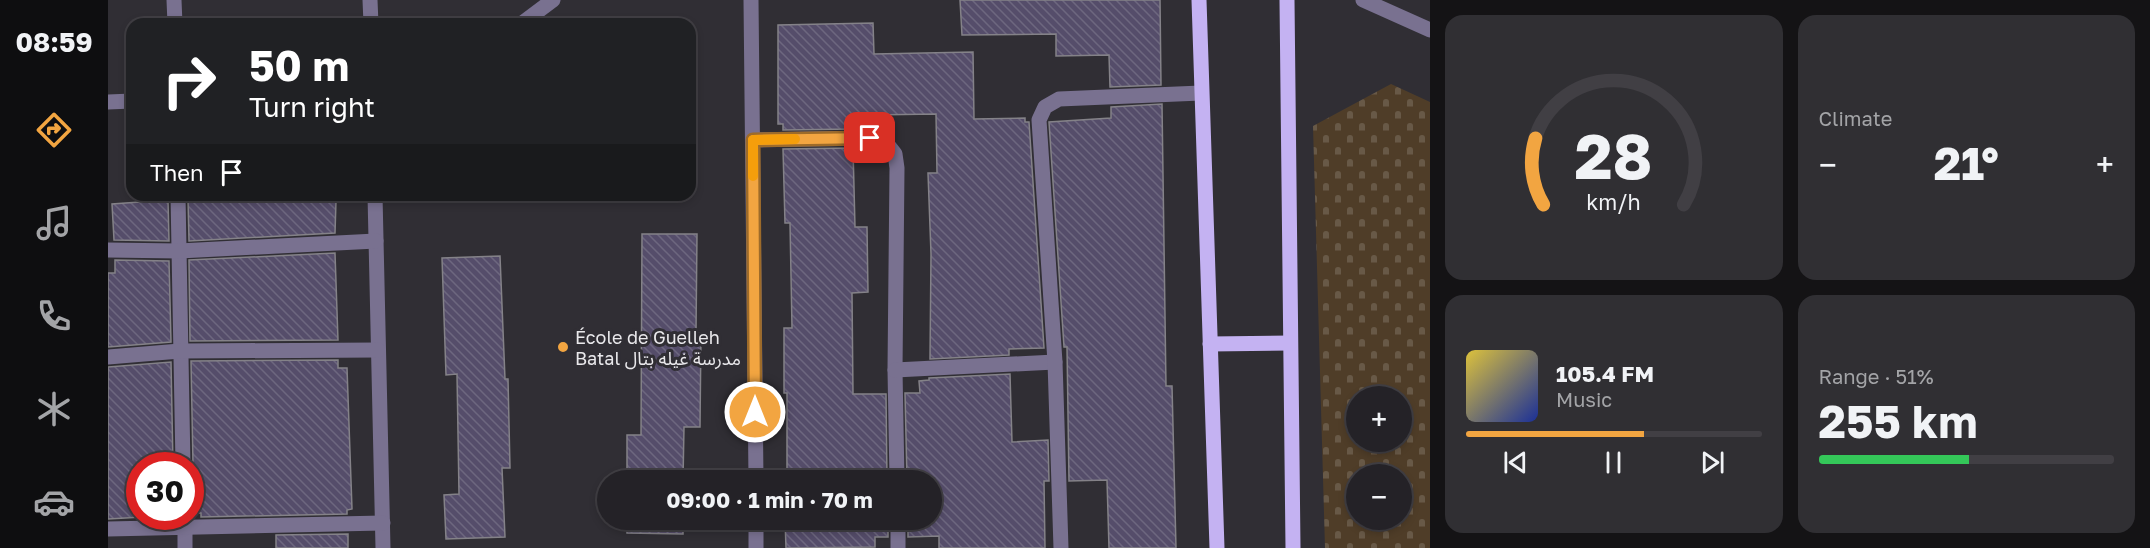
<!DOCTYPE html>
<meta charset="utf-8">
<style>
:root{--surface:#242227;--page:#302f33;--text:#f1f3f6;--muted:#a3a4a7;--line:#413f44;--accent:#f2a541}
body{margin:0;font-family:"Golos Text","Noto Sans Arabic",sans-serif;background:var(--page);color:var(--text);height:100vh;display:flex;flex-direction:column;font-size:22px;white-space:nowrap}
*{box-sizing:border-box;margin:0}
p{font-size:20px;color:var(--muted)}
.icon{flex:none;width:33px;height:33px;fill:none;stroke:currentColor;stroke-width:2;stroke-linecap:round;stroke-linejoin:round}
.map{position:relative;flex:1;overflow:hidden}
.side{display:flex;flex-direction:column;gap:15px;padding:15px;background:#141315;width:720px}
.side>*{flex:none}
.hud{position:absolute;left:18px;top:18px;width:570px;height:183px;border-radius:18px;box-shadow:0 3px 9px #0003,0 0 0 2px var(--line);background:#202124;color:#fff;overflow:hidden}
.tools{position:absolute;left:1238px;top:386px;display:grid;gap:12px}
.tools a{display:grid;place-items:center;width:66px;height:66px;border-radius:50%;background:var(--surface);box-shadow:0 3px 9px #0003,0 0 0 2px var(--line);font-size:30px}
.speed{position:absolute;left:18px;top:452px;display:flex;gap:12px;font-size:30px;font-weight:700;text-align:center}
.speed>*{display:grid;place-content:center;width:78px;height:78px;border-radius:50%;background:var(--surface);box-shadow:0 3px 9px #0003,0 0 0 2px var(--line);line-height:1}
.speed .limit{border:9px solid #d22;background:#fff;color:#111}
.pin{position:absolute;display:grid;place-items:center;width:51px;height:51px;color:#fff;margin:-26px;border-radius:12px;box-shadow:0 3px 9px #0006}
.me{position:absolute;width:66px;margin:-33px;rotate:0deg;stroke-linejoin:round;filter:drop-shadow(0 0 4px #0008)}
.turn{display:flex;align-items:center;gap:21px;height:126px;padding:0 24px;font-size:27px}
.turn .icon{width:78px;height:78px;stroke-width:2.5}
.turn b{display:block;font-size:42px;line-height:51px}
.then{display:flex;align-items:center;height:57px;padding:0 24px;background:#0003;gap:12px;font-size:22px}
.big{font-size:45px;font-weight:700;line-height:1.1}
.side .widget{flex:1;display:flex;flex-direction:column;justify-content:center;gap:9px;min-width:0;padding:0 21px;border-radius:18px;background:var(--page)}
.side .dial{align-items:center;gap:0}
.dial svg{height:156px;overflow:visible;fill:none;stroke:var(--line);stroke-width:7;stroke-linecap:round;text-anchor:middle}
.dial text{fill:var(--text);stroke:none}
.song{display:flex;align-items:center;gap:18px}
.cover{width:72px;height:72px;border-radius:9px;background:linear-gradient(135deg,hsl(50 70% 55%),hsl(230 70% 35%))}
.played{height:6px;border-radius:3px;background:linear-gradient(90deg,var(--accent) 60%,var(--line) 60%)}
.keys{display:flex;justify-content:space-around;direction:ltr}
.heat{display:flex;justify-content:space-between;align-items:center;font-size:33px;direction:ltr}
.charge{height:9px;border-radius:4px;background:linear-gradient(90deg,#34c759 51%,var(--line) 0)}
.side .tiles{flex:1;display:grid;gap:15px;grid-template-columns:repeat(2,1fr)}
.trip{position:absolute;left:489px;top:470px;width:345px;height:60px;border-radius:30px;background:var(--surface);box-shadow:0 3px 9px #0003,0 0 0 2px var(--line);font-weight:700;line-height:60px;text-align:center}
main{display:flex;flex:1;min-height:0}
.menu{display:flex;flex-direction:column;width:108px;justify-content:space-around;align-items:center;background:#0e0e10;color:var(--muted)}
.menu .icon{width:42px;height:42px}
.menu .current{color:var(--accent)}
.menu b{font-size:27px;color:var(--text)}
.map>svg:first-child{display:block}
</style>
<main>
<nav class="menu">
<b>08:59</b>
<svg class="icon current" aria-label="directions" viewBox="0 0 24 24"><path d="M12 3l9 9-9 9-9-9zM9 14v-3h6M13 9l2 2-2 2"/></svg>
<svg class="icon" aria-label="music" viewBox="0 0 24 24"><path d="M9 18V5l10-2v13"/><circle cx="6" cy="18" r="3"/><circle cx="16" cy="16" r="3"/></svg>
<svg class="icon" aria-label="phone" viewBox="0 0 24 24"><path d="M5 4h4l2 5-3 2q2 4 5 5l2-3 5 2v4C11 20 4 13 5 4z"/></svg>
<svg class="icon" aria-label="climate" viewBox="0 0 24 24"><path d="M12 3v18M4 7l16 10M4 17L20 7"/></svg>
<svg class="icon" aria-label="car" viewBox="0 0 24 24"><path d="M5 17H2v-5l4-1 3-4h7l3 4 3 1v5h-3M9 17h6M6 11h13"/><circle cx="7" cy="17" r="2"/><circle cx="17" cy="17" r="2"/></svg>
</nav>
<div class="map">
<svg width="1322" height="548" viewBox="0 0 1322 548">
<defs>
<pattern id="cemetery-stones" width="16" height="16" patternUnits="userSpaceOnUse" patternTransform="scale(1.5)"><rect width="16" height="16" fill="#4f3d28"/><path d="M2 7V4a2 2 0 0 1 4 0v3zM10 15v-3a2 2 0 0 1 4 0v3z" fill="#685947"/></pattern>
<pattern id="building-back-hatch" width="6" height="6" patternUnits="userSpaceOnUse" patternTransform="scale(1.5)"><rect width="6" height="6" fill="#554d6a"/><path d="M-1 5l2 2M0 0l6 6M5-1l2 2" fill="none" stroke="#6d677f"/></pattern>
</defs>
<rect width="100%" height="100%" fill="#302e34"/>
<path fill="url(#cemetery-stones)" fill-rule="evenodd" d="M 1283,84 L 1322,102 L 1322,548 L 1217,548 L 1205,126 ZM 1248,396 L 1293,396 L 1293,441 L 1248,441 ZM 1248,474 L 1293,474 L 1293,519 L 1248,519 Z"/>
<g fill="url(#building-back-hatch)" stroke="#848288" stroke-width="1.5">
<path d="M 852,0 L 1052,0 L 1053,85 L 1002,87 L 1001,55 L 948,56 L 948,34 L 854,35 Z"/>
<path d="M 765,23 L 766,54 L 865,52 L 866,119 L 917,118 L 917,122 L 921,122 L 936,348 L 901,349 L 901,355 L 822,359 L 823,254 L 820,173 L 829,173 L 828,114 L 762,115 L 762,122 L 744,122 L 744,129 L 675,130 L 675,124 L 670,124 L 670,25 Z"/>
<path d="M 1054,104 L 1058,386 L 1064,386 L 1068,548 L 1001,548 L 999,480 L 961,481 L 959,347 L 956,347 L 941,122 L 1003,118 L 1003,107 Z"/>
<path d="M 745,148 L 747,227 L 759,227 L 760,292 L 744,293 L 745,394 L 778,394 L 779,480 L 679,480 L 679,393 L 676,393 L 676,328 L 684,328 L 682,223 L 677,223 L 675,149 Z"/>
<path d="M 157,195 L 226,195 L 226,201 L 228,201 L 227,233 L 81,241 L 80,199 L 157,198 Z"/>
<path d="M 60,200 L 61,241 L 6,240 L 4,204 Z"/>
<path d="M 534,234 L 589,234 L 588,333 L 593,333 L 592,427 L 576,427 L 575,480 L 519,480 L 519,435 L 533,435 Z"/>
<path d="M 227,253 L 230,340 L 82,341 L 81,260 Z"/>
<path d="M 392,256 L 397,379 L 400,379 L 402,468 L 394,468 L 397,537 L 338,539 L 336,495 L 351,494 L 349,374 L 338,375 L 334,258 Z"/>
<path d="M 7,260 L 61,261 L 63,342 L 0,347 L 0,273 L 7,273 Z"/>
<path d="M 230,360 L 230,368 L 239,368 L 244,509 L 239,510 L 239,514 L 93,517 L 93,513 L 85,513 L 82,510 L 82,471 L 85,465 L 83,361 Z"/>
<path d="M 63,362 L 65,465 L 32,465 L 32,516 L 52,516 L 0,519 L 0,367 Z"/>
<path d="M 902,374 L 904,442 L 940,440 L 941,481 L 936,481 L 937,548 L 831,548 L 831,536 L 800,537 L 800,519 L 824,519 L 824,480 L 799,480 L 797,393 L 812,393 L 811,381 L 821,380 L 821,378 Z"/>
<path d="M 519,519 L 575,519 L 575,534 L 519,533 Z"/>
<path d="M 677,519 L 780,519 L 780,537 L 767,537 L 767,547 L 678,548 Z"/>
<path d="M 240,534 L 240,548 L 168,548 L 168,535 Z"/>
</g>
<g fill="none" stroke-linecap="round" stroke-linejoin="round">
<g stroke="#797190" stroke-width="15">
<path d="M 66,0 L 67,24"/>
<path d="M 262,0 L 263,24"/>
<path d="M 643,0 L 648,480"/>
<path d="M 1255,0 L 1322,30"/>
<path d="M 413,24 L 445,0"/>
<path d="M 0,102 L 24,101"/>
<path d="M 645,140 L 762,138 L 776,140 L 787,154 L 789,168 L 787,370 L 789,480"/>
<path d="M 70,195 L 75,465"/>
<path d="M 267,195 L 275,548"/>
<path d="M 0,250 L 71,251 L 268,241"/>
<path d="M 0,357 L 72,351 L 270,350"/>
<path d="M 787,370 L 947,362"/>
<path d="M 77,518 L 77,548"/>
<path d="M 648,519 L 648,548"/>
<path d="M 790,519 L 790,548"/>
<path d="M 0,529 L 275,523"/>
<path d="M 953,548 L 947,362 L 931,120 L 937,107 L 951,99 L 1093,93"/>
</g>
<g stroke="#c4b2f2" stroke-width="15">
<path d="M 1091,0 L 1109,548"/>
<path d="M 1179,0 L 1185,548"/>
<path d="M 1102,344 L 1182,343"/>
</g>
</g>
<g fill="none" stroke-linecap="round" stroke-linejoin="round">
<defs>
<path id="route" d="M 647,412 L 645,140 L 762,138"/>
</defs>
<use href="#route" stroke="#9d6b2a" stroke-width="15"/>
<use href="#route" stroke="#f2a541" stroke-width="10"/>
<path stroke="#f59e0b" stroke-width="10" d="M 645,176 L 645,140 L 687,139"/>
</g>
<circle fill="#f2a541" stroke="#302e34" stroke-width="2" cx="455" cy="347" r="6"/>
<g text-anchor="middle" dominant-baseline="central" stroke-width="6" stroke-linejoin="round" paint-order="stroke">
<g font-size="18" fill="#e9e8eb" stroke="#302e34" text-anchor="start">
<text x="467" y="337">École de Guelleh<tspan x="467" dy="21">Batal مدرسة غيله بتال</tspan></text>
</g>
</g>
</svg>
<div class="tools">
<a>+</a>
<a>−</a>
</div>
<div class="speed"><div class="limit">30</div></div>
<div class="pin" style="left:762px;top:138px;background:#d93025"><svg class="icon" aria-label="arrive" viewBox="0 0 24 24"><path d="M6 21V4h12l-3 4 3 4H6"/></svg></div>
<svg class="me" style="left:647px;top:412px" viewBox="-20 -20 40 40"><circle r="17" fill="#f2a541" stroke="#fff" stroke-width="3"/><path d="M0-11L8 9 0 5-8 9z" fill="#fff"/></svg>
<div class="trip">09:00 · 1 min · 70 m</div>
<div class="hud">
<div class="turn"><svg class="icon" aria-label="right" viewBox="0 0 24 24"><path d="M7 20v-9h11M14 6l5 5-5 5"/></svg><div><b>50 m</b>Turn right</div></div>
<div class="then">Then<svg class="icon" aria-label="arrive" viewBox="0 0 24 24"><path d="M6 21V4h12l-3 4 3 4H6"/></svg></div>
</div>
</div>
<section class="side">
<div class="tiles">
<div class="widget dial"><svg viewBox="0 0 100 80">
<path d="M14 69A42 42 0 1 1 86 69"/>
<path d="M14 69A42 42 0 0 1 10 35" stroke="#f2a541"/>
<text x="50" y="56" font-size="32" font-weight="700">28</text>
<text x="50" y="72" font-size="11">km/h</text>
</svg></div>
<div class="widget"><p>Climate</p>
<div class="heat"><a>−</a><b class="big">21°</b><a>+</a></div>
</div>
<div class="widget">
<div class="song"><i class="cover"></i><div><b>105.4 FM</b><p>Music</p></div></div>
<div class="played"></div>
<div class="keys"><svg class="icon" aria-label="previous" viewBox="0 0 24 24"><path d="M18 5L8 12l10 7zM5 5v14"/></svg><svg class="icon" aria-label="pause" viewBox="0 0 24 24"><path d="M8 5v14M16 5v14"/></svg><svg class="icon" aria-label="next" viewBox="0 0 24 24"><path d="M6 5l10 7-10 7zM19 5v14"/></svg></div>
</div>
<div class="widget"><p>Range · 51%</p><b class="big">255 km</b><div class="charge"></div></div>
</div>
</section>
</main>
